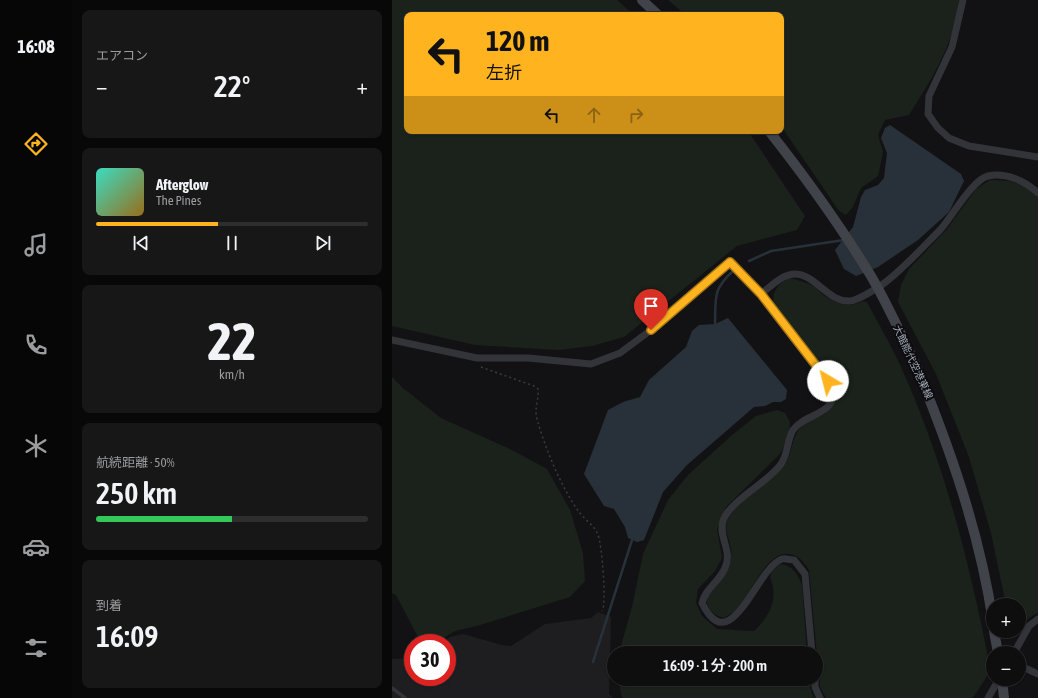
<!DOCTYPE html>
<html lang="ja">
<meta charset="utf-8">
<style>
:root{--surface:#0e0e0f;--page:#171718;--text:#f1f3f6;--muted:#9b9c9e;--line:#2e2e2f;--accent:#ffb41f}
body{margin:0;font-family:"Asap Condensed","Noto Sans JP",sans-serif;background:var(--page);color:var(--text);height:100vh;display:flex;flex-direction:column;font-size:15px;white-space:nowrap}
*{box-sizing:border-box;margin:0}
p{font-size:13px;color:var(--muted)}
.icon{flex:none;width:22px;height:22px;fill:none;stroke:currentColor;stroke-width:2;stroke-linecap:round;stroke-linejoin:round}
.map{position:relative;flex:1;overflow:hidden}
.details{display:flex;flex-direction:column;gap:10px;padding:10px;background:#080808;width:320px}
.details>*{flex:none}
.hud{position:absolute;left:12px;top:12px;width:380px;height:122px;border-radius:8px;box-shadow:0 1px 3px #0004,0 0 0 1px var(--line);background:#ffb41f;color:#111;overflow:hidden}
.controls{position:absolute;left:594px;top:598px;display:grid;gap:8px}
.controls a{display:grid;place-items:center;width:40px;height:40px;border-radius:50%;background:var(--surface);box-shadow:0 1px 3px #0004,0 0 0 1px var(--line);font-size:20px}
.speed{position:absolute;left:12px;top:634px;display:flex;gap:8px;font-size:20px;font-weight:700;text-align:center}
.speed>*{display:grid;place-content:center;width:52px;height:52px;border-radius:50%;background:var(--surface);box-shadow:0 1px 3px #0004,0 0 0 1px var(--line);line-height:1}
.speed .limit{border:6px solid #d22;background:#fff;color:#111}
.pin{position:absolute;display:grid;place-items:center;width:34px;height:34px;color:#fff;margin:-41px -17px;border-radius:50% 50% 50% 0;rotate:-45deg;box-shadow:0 0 4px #0007}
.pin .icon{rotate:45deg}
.me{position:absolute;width:44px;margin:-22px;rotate:323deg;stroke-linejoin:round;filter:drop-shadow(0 0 3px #0008)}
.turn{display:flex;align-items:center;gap:14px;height:84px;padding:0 16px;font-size:18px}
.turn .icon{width:52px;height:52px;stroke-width:2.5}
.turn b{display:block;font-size:28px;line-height:34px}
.lanes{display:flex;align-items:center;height:38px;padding:0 16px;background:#0003;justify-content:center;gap:20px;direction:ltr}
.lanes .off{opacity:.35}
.big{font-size:30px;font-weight:600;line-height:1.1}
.details .card{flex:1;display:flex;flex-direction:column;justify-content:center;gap:6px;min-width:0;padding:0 14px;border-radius:8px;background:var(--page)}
.details .dial{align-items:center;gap:0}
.dial b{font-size:52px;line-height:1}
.song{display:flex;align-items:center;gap:12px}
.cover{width:48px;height:48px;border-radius:6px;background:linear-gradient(135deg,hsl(170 70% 55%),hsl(40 70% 35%))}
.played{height:4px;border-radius:2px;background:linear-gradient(90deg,var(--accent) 45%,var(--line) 45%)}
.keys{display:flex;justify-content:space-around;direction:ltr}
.heat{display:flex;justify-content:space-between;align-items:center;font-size:22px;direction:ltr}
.charge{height:6px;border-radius:3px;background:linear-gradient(90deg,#34c759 50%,var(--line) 0)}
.trip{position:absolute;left:215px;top:646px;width:216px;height:40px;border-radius:20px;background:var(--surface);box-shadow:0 1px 3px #0004,0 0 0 1px var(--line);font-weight:600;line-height:40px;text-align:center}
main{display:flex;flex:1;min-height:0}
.dock{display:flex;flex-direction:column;width:72px;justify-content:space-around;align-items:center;background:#060606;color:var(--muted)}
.dock .icon{width:28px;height:28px}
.dock .on{color:var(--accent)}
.dock b{font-size:18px;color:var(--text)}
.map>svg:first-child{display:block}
</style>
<main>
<nav class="dock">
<b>16:08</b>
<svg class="icon on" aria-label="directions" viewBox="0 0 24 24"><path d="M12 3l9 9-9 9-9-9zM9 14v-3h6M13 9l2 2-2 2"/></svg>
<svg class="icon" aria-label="music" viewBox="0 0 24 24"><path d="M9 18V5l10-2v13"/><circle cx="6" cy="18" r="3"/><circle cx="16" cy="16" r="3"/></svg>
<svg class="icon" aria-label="phone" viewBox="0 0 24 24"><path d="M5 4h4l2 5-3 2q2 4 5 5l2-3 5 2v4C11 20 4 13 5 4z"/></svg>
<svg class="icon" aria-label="climate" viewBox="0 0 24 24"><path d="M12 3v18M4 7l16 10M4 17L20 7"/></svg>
<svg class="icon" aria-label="car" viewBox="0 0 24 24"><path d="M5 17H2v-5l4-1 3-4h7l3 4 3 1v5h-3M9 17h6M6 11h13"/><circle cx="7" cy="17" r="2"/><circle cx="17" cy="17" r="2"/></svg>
<svg class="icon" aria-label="filters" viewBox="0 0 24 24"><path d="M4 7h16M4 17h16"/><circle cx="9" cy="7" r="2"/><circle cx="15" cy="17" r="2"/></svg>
</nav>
<section class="details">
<div class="card"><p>エアコン</p>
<div class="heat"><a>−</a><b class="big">22°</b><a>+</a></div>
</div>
<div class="card">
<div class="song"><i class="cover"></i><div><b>Afterglow</b><p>The Pines</p></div></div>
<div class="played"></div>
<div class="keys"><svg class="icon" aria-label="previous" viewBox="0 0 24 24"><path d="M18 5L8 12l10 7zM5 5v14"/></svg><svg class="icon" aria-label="pause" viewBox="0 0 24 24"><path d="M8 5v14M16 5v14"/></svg><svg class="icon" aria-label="next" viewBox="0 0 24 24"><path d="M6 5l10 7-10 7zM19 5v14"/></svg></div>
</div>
<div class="card dial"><b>22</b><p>km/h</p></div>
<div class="card"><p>航続距離 · 50%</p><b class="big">250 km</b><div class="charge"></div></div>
<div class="card"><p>到着</p><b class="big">16:09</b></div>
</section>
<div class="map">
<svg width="646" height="698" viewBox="0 0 646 698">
<rect width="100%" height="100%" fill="#121214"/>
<path fill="#1e1e21" d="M 206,612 L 219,617 L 217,694 L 221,698 L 0,698 L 0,659 L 21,658 L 21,677 L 55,677 L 55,643 L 50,643 L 58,637 L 71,634 L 110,645 L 119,646 L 153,624 L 199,618 Z"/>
<g fill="#1a221b">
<path d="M 0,0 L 225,0 L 242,15 L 15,15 L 15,131 L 356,131 L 413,216 L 405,230 L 345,246 L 232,337 L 200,346 L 167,350 L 83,345 L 0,326 Z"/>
<path d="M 276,0 L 567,0 C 563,42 539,81 517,115 L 493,120 L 486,135 L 491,152 L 486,176 L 469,188 L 461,207 L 454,215 L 447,211 L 389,126 L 389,15 L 294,15 Z"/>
<path d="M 598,180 C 619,180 631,182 646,197 L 646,613 L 632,621 L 627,626 L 627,605 L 614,605 L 599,533 L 577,457 L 544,374 L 506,302 L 509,285 L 517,269 L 555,229 L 584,189 Z"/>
<path d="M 397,278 C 406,280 413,282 421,286 C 425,288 427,291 430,294 C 442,303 458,309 470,301 L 475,302 C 486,323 499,345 509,367 C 552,462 578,564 598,667 L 595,676 L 581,698 L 434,698 L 428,687 L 417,570 C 414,566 411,561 407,558 C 378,538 360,594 345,609 C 342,613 336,615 332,618 C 321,615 317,611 314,600 C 324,585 342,568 339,549 C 338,539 331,530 336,519 C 344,501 377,483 391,467 C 399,458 399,443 405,433 C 418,411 443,425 443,388 L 381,302 C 381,289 387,284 397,278 Z"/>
<path d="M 0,377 L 11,388 L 49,418 L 120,450 L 155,469 L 178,510 L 191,553 L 193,581 L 178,597 L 85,626 L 63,631 L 45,642 L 28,641 L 4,595 L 0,593 Z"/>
<path d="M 385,410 L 393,413 L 398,422 L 397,436 L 388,454 L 334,507 L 325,529 L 330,558 L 323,571 L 306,589 L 304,603 L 310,616 L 325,629 L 362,631 C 378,616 387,598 378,577 L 380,571 L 388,564 C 400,565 406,574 410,585 L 415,653 L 227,653 L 240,607 L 251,554 L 276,500 L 296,475 L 340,435 L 364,416 Z"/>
<path d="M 226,679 L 417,679 L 418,688 L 422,698 L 230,698 Z"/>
</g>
<g fill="#283139">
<path d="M 498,125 L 569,174 L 572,181 L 557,212 L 526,240 L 486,267 L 464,276 L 452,269 L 443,250 L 461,227 L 469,197 L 473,190 L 486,185 L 492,178 L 495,153 L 489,138 L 493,128 Z"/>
<path d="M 336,318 L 395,390 L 394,399 L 389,402 L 381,402 L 373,406 L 362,407 L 295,465 L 271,492 L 252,540 L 245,542 L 236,538 L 233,527 L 222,509 L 212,506 L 192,474 L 216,410 L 231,402 L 248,397 L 257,380 L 294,347 L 300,331 L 307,325 L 323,324 Z"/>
</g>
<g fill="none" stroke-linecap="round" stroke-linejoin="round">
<g stroke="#283139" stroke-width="2.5">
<path d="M 357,261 L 379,251 L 452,240"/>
<path d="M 323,324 C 324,297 320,290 342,270"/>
<path d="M 201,662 L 240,540"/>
</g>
<path stroke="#393b41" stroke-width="1.5" stroke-dasharray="2 3" stroke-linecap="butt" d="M 89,367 L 142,386 L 146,389 C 147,400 142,408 145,419 C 153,448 169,487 187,512 C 193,520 203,526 206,535 C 210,545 215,604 210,611"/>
<path stroke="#33343a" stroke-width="3.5" d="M 0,688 L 13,698"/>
<g stroke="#33343a" stroke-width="7">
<path d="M 571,0 L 560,47 L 537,96 L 536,114 L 546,128 L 557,138 L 577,146 L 646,157"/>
<path d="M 369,294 C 377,288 387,277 397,275 C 421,268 434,303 458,301 C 465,301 489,286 495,281 C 514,266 531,247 548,230 C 560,217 580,180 596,176 C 614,172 633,181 646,193"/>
<path d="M 0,340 L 85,358 L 136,358 L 199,364 L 228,353 L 259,330 L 338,262 L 369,294 L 436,381 C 453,416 414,411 401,430 C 395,440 396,454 389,464 C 377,482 337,501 331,521 C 326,538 341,550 333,568 C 327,582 313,589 310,603 C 339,662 364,568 390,559 C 393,558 398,560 402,560 L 413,574 L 420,653"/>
<path d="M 622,653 L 637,626 L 646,619"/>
<path d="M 627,665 L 646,674"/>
<path d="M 423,679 L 423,687 L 428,698"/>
<path d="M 596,698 L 607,679"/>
</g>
<g stroke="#41434a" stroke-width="10">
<path d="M 250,0 L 266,15"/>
<path d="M 524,366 C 558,448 588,534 601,622"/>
<path d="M 602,631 L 606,653"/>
<path d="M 610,679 L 612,698"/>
</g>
<path stroke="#41434a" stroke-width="10" d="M 377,131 C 414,178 448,225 479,276 C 496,305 510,336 524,366"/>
</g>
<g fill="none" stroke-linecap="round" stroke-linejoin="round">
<defs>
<path id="route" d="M 259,330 L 338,262 L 369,294 L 436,381"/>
</defs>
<use href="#route" stroke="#a67514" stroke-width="10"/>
<use href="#route" stroke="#ffb41f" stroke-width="7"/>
</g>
<g text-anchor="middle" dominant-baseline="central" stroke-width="4" stroke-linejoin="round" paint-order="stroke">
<g font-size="10" fill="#a2a8b6" stroke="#0d0d0f">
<text transform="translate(521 362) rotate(65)">大館能代空港東線</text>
</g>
</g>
</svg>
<div class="controls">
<a>+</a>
<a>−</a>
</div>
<div class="speed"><div class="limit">30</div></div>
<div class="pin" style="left:259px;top:330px;background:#d93025"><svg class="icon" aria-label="arrive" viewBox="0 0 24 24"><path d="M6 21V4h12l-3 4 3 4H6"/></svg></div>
<svg class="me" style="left:436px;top:381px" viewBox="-20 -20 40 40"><circle r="19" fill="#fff"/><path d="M0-13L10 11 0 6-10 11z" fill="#ffb41f"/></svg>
<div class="trip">16:09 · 1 分 · 200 m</div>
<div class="hud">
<div class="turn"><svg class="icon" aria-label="left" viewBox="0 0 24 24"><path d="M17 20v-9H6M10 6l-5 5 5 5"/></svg><div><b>120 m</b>左折</div></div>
<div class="lanes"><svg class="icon" aria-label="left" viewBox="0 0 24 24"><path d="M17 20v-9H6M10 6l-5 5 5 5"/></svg><svg class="icon off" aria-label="ahead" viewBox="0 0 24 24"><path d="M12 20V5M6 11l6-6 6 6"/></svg><svg class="icon off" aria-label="right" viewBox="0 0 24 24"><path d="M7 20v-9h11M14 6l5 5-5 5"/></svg></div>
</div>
</div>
</main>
